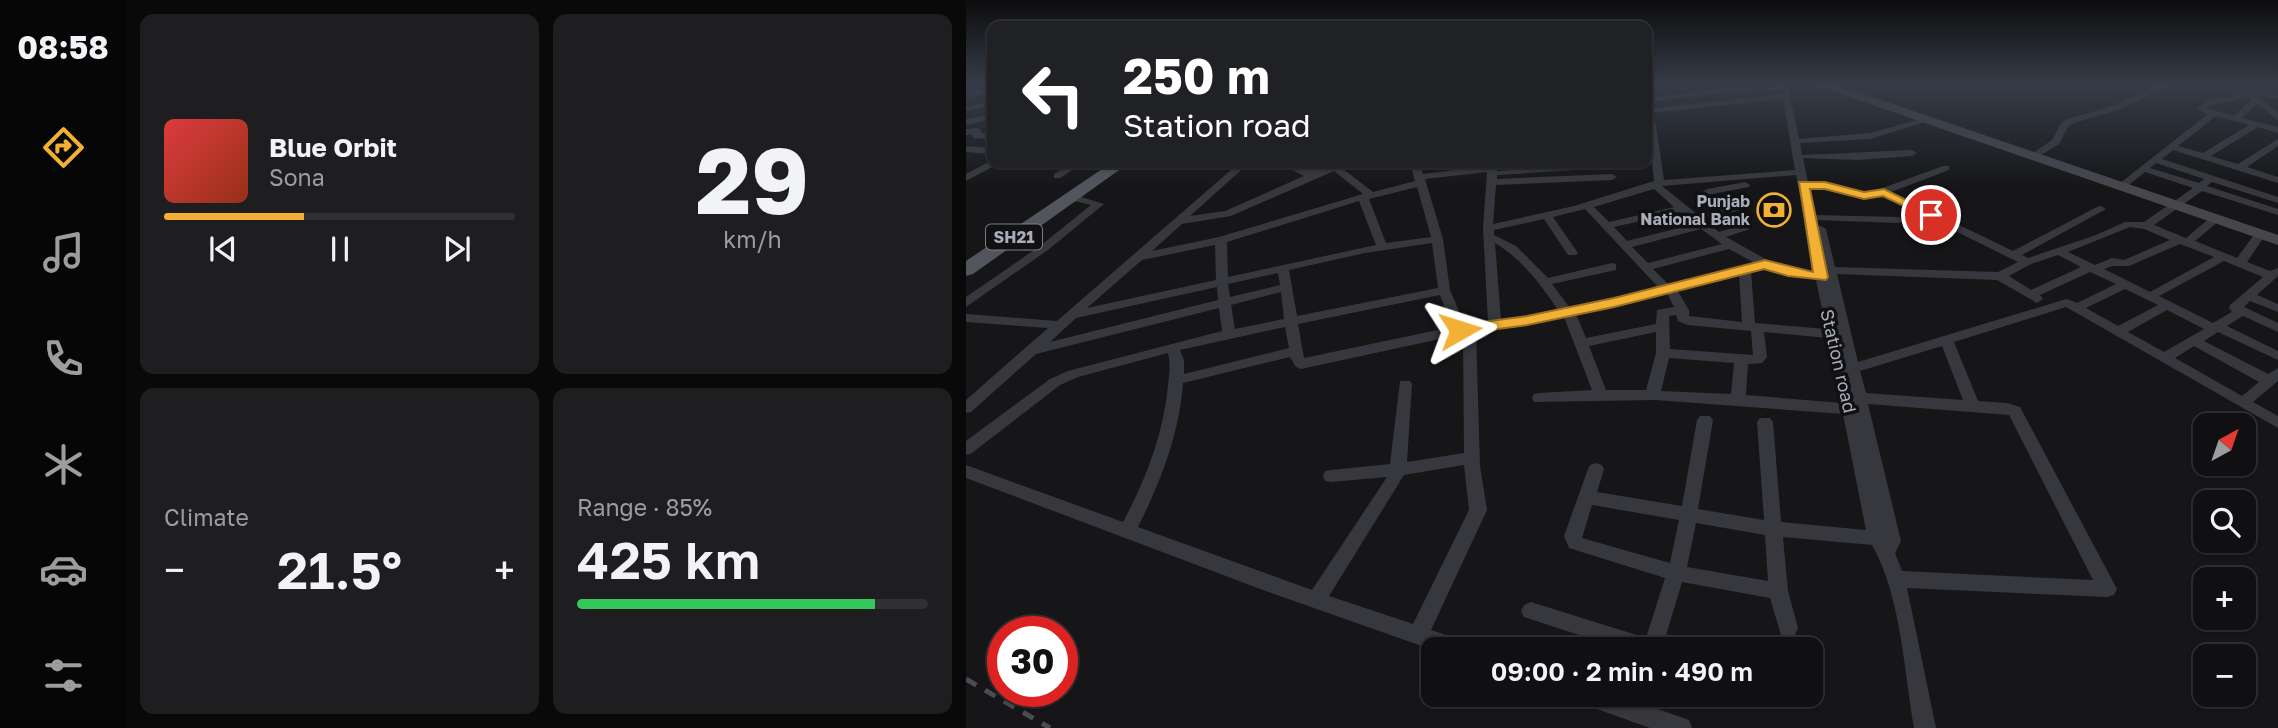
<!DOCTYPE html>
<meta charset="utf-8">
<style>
:root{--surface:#101012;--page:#1e1e20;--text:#f1f3f6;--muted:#9c9d9f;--line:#303032;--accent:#f2b134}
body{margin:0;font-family:"Golos Text",sans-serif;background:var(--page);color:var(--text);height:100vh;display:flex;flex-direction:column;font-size:26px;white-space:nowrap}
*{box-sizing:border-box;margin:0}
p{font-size:23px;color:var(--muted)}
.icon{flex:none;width:38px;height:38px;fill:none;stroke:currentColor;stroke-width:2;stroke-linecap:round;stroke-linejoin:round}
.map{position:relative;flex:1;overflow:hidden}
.sheet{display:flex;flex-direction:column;gap:14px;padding:14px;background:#09090a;width:840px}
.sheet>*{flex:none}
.top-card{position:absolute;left:21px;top:21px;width:665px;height:147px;border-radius:14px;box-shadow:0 2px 5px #0004,0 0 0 2px var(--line);background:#202124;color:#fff;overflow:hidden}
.needle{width:46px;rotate:40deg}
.buttons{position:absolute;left:1227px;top:413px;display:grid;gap:14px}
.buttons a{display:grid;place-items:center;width:63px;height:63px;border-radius:14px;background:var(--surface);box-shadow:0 2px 5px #0004,0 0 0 2px var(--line);font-size:35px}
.speed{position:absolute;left:21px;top:616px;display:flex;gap:14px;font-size:35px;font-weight:700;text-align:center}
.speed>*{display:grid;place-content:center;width:91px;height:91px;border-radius:50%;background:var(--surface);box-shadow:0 2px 5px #0004,0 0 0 2px var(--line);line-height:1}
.speed .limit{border:10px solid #d22;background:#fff;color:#111}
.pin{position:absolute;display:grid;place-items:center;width:60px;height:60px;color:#fff;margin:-30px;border:4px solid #fff;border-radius:50%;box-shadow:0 2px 7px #0007}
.me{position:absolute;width:77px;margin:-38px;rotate:84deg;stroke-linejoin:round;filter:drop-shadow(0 0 5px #0008)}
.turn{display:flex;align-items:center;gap:24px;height:147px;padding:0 21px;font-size:32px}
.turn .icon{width:91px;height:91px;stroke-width:2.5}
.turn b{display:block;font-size:49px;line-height:60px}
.big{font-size:52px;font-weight:600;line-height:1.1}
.sheet .tile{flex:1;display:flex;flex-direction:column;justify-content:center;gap:10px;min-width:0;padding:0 24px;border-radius:14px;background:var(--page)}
.sheet .dial{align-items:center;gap:0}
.dial b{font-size:91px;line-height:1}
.song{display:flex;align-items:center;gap:21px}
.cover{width:84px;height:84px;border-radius:10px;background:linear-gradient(135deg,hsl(0 70% 55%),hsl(10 70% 35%))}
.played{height:7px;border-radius:4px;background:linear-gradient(90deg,var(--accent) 40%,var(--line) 40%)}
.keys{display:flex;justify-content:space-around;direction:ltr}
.heat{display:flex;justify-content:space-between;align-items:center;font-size:38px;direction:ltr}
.charge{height:10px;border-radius:5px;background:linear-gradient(90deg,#34c759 85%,var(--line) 0)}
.sheet .tiles{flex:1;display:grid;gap:14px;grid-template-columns:repeat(2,1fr)}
.trip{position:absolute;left:455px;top:637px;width:402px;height:70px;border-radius:14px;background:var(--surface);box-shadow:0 2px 5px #0004,0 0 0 2px var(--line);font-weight:600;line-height:70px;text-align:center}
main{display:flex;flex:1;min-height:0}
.tabs{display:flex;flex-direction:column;width:126px;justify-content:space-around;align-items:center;background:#060607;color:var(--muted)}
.tabs .icon{width:49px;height:49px}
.tabs .on{color:var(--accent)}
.tabs b{font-size:32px;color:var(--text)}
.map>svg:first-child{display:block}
</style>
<main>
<nav class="tabs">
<b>08:58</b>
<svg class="icon on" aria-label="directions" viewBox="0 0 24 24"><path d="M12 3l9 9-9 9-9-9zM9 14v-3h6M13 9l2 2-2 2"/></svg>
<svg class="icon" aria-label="music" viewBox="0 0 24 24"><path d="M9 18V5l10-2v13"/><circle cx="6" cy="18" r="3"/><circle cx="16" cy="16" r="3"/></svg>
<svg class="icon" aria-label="phone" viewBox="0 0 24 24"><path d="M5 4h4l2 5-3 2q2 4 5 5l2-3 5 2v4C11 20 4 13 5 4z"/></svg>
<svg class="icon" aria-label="climate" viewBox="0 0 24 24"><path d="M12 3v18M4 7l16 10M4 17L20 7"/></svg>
<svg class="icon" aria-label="car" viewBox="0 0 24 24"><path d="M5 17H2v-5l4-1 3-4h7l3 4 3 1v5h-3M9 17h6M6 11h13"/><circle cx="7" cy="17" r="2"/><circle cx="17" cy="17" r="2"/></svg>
<svg class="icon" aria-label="filters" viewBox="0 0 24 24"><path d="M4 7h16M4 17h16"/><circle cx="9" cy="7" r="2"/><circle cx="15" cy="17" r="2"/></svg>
</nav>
<section class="sheet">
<div class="tiles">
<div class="tile">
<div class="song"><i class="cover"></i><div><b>Blue Orbit</b><p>Sona</p></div></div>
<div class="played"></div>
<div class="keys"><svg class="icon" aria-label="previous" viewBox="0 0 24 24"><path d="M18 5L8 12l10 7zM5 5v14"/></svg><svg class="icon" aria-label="pause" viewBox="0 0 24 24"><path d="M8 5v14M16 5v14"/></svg><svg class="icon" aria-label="next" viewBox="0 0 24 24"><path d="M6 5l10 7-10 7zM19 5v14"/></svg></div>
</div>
<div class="tile dial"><b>29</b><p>km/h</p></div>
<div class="tile"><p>Climate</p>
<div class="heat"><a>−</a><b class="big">21.5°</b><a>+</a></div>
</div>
<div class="tile"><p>Range · 85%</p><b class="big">425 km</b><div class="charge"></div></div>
</div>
</section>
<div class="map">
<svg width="1312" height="728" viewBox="0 0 1312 728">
<rect width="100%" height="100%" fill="#161618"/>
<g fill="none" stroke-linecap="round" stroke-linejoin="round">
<g fill="#37383d" fill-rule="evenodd">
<path d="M 0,85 L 6,85 L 0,88 Z"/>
<path d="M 685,85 L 705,85 L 687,89 L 683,87 Z"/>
<path d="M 814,85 L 822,85 L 833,139 L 904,133 L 962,117 L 966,120 L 904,139 L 834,143 L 836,155 L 946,150 L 951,153 L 946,156 L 892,160 L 837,158 L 842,182 L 859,183 L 903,193 L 977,166 L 983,166 L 983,170 L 925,192 L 1047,251 L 1131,207 L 1135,206 L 1140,209 L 1056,255 L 1062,258 L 1130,235 L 1159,222 L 1178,222 L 1227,188 L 1179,172 L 1158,189 L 1149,187 L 1242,114 L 1230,109 L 1246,97 L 1263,98 L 1280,89 L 1312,95 L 1312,99 L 1290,95 L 1312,113 L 1312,120 L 1291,104 L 1276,118 L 1312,127 L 1312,133 L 1292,127 L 1245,156 L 1272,164 L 1312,139 L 1312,146 L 1281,167 L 1312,177 L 1312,183 L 1207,150 L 1196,159 L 1312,197 L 1312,203 L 1246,182 L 1241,186 L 1312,209 L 1312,215 L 1236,191 L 1188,225 L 1220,238 L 1245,217 L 1253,217 L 1253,221 L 1229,241 L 1271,258 L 1290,232 L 1294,231 L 1300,234 L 1281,262 L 1304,271 L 1312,268 L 1312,276 L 1291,295 L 1312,304 L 1312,312 L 1284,301 L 1278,307 L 1312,323 L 1312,332 L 1277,316 L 1261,326 L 1312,351 L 1312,360 L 1252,332 L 1238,341 L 1302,374 L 1312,368 L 1312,381 L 1287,402 L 1312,416 L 1312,428 L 1100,307 L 988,342 L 1012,401 L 1041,403 L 1054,407 L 1151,589 L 1148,595 L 1141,597 L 941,588 L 970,728 L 948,728 C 938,671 935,596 906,545 L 817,537 L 822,591 L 832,628 L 829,635 L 822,637 L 815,635 L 804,598 L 716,582 L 696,649 L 656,649 L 558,617 L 555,611 L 558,605 L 565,602 L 680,638 L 699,578 L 603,548 L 598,536 L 622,469 L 624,465 L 630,463 L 636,465 L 638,469 L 631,492 L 716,506 L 731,420 L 734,416 L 744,416 L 747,420 L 732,509 L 798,520 L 791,422 L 794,418 L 804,418 L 807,422 L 815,522 L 900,530 L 877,414 L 689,400 L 568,402 L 566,398 L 568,394 L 573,393 L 626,390 L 598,317 L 561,325 L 510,332 L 514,466 L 521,510 L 465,630 L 500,642 L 503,649 L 467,650 L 297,590 L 0,478 L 0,465 L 157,522 C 180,479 197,435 202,386 C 203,375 205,364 202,353 L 112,377 L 94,385 L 6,453 L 0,455 L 0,441 L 84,379 L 102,371 L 256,331 L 253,308 L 70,354 L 5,412 L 0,413 L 0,400 L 82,328 L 0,322 L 0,314 L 91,321 L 273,163 L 283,163 L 224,216 L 259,211 L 338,176 L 314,163 C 327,163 332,169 342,170 C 359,171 374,163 393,163 L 377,169 L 407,192 L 449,181 L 444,163 L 454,163 L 457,174 L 522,166 L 522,163 L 532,163 L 531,171 L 642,163 L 645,165 L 640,168 L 531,175 L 531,179 L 646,174 L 651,177 L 646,180 L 530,185 L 527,224 L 608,206 L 688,181 L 681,109 L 816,94 L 815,90 L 763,92 L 681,102 L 681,98 L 763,88 L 815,87 ZM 1279,95 L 1285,100 L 1268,116 L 1241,108 C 1256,98 1263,106 1279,95 ZM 817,99 L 829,170 L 698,180 L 690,125 L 686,113 ZM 1250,116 L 1283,125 L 1237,153 L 1212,146 ZM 1190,163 L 1238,179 L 1233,183 L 1184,168 ZM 368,171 L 397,194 L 253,237 L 186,251 L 216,224 L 265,216 ZM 521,172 L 517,228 L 522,322 L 499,325 L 484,290 L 477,239 L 459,179 ZM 830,175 L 848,273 L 805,262 L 760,237 L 784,229 L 784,225 L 780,224 L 753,232 L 737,219 L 784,208 L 784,204 L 731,214 L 696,186 ZM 451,187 L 465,237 L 420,243 L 403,199 ZM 843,188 C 866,189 894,203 916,195 L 1052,262 L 1032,272 L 869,267 L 860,229 L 855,226 L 851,227 L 849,220 L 933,223 L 938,220 L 933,217 L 848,215 ZM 688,189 L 708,207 L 643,222 L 628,207 ZM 393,201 L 410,245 L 262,277 L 261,242 ZM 619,209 L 692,287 L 604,308 L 586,284 L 650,270 L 650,264 L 646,263 L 582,278 L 550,246 L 528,235 L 528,230 L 578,219 L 602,255 L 610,255 L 612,253 L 587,217 ZM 714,212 L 729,224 L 661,241 L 648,227 ZM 1164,227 L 1178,229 L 1204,240 L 1158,260 L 1146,258 L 1129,265 L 1102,252 ZM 735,229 L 756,244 L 682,263 L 666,247 ZM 466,243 L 472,288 L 331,316 L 323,270 L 399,253 ZM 529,243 C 556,259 575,285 592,310 L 535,320 ZM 1214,244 L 1248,257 L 1184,292 L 1138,269 L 1147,266 L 1163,266 ZM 249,245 L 250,280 L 121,308 L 176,260 ZM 763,249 L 789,263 L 703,285 L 687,269 ZM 1092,255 L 1115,267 L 1065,290 L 1043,276 L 1065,264 ZM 1258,261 L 1297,277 L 1264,305 L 1263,308 L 1266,312 L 1247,323 L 1193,296 ZM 799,268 L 850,280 L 860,329 L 789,323 L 785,271 ZM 1124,272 L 1150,284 L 1111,303 L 1101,299 L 1097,300 L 892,362 L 871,274 L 1031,280 L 1071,303 L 1077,299 L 1074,295 ZM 312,273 L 314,285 L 264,297 L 262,284 ZM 773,274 L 776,322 L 723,316 L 723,310 L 711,290 ZM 251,287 L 252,300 L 84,342 L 110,318 ZM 1159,289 L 1192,305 L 1152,326 L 1120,308 ZM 315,292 L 318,319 L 269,329 L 265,305 ZM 701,293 L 708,307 L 691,310 L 690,324 L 620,338 L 610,314 ZM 474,295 L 486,327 L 338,358 L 332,324 ZM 1201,310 L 1238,329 L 1198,352 L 1162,332 ZM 710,315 L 712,321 L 722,325 L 785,331 L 787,355 L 704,349 L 703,316 ZM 319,327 L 323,348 L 218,374 L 218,360 L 214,350 ZM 690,332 L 690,353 L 680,390 L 640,390 L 623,346 ZM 798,332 L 861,338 L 875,403 L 780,395 L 782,364 L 796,363 L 801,357 ZM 497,334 L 498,453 L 441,462 L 446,384 L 444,381 L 434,381 L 424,464 L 365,470 L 359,471 L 357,476 L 359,481 L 365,482 L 421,477 L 346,590 L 172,527 C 195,481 213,435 217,383 L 324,357 L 330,367 L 335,369 ZM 976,346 L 997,400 L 900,393 L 894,371 ZM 1228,346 L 1293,382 L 1276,396 L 1209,358 ZM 703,358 L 768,363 L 765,394 L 695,391 ZM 902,404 L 1043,415 L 1127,580 L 936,571 L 929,553 L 935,541 ZM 498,465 L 503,510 L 447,624 L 363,596 L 438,475 ZM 626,505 L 713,520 L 704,563 L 616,538 ZM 730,523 L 799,535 L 802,581 L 721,567 Z"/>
<path d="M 1192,85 L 1203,85 L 1152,110 L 1108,123 L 1102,127 L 1093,144 L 1069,159 L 1061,157 L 1086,140 L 1095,123 L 1102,119 L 1146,106 Z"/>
<path d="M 26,88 L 26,92 L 0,98 L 0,94 Z"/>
<path d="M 26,101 L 26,105 L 0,111 L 0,107 Z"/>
<path d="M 26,114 L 26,119 L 0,125 L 0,119 Z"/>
<path d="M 11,128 L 14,129 L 15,133 L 26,133 L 26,139 L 7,138 L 6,134 L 0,135 L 0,129 Z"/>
<path d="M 0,146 L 26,148 L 26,154 L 0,152 Z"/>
<path d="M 26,160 L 26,163 L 32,163 L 30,165 L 0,181 L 0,174 Z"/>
<path d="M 106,163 L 117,163 L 94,178 L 88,178 L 88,174 Z"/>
<path d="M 779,182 L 784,185 L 783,187 L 741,195 L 736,192 L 741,189 Z"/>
<path d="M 112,196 L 138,204 L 82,250 L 0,307 L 0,297 L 74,246 L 125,205 L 108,201 L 107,199 Z"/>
<path d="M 611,695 L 652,695 L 723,720 L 726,728 L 684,728 L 614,703 Z"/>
<path d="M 808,695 L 832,695 L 833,696 L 830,704 L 822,707 L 811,703 Z"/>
</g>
<path fill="#45474d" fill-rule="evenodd" d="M 849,85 L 867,85 L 895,93 L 1312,235 L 1312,245 Z"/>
<path fill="#53555c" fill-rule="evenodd" d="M 145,163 L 163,163 L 7,274 L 0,276 L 0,261 Z"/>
<path stroke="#4a4c52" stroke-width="5" stroke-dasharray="12 10" stroke-linecap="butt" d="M 0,679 L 84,728"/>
</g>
<linearGradient id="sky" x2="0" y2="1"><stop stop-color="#0c0c0d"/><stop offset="0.45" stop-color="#363c48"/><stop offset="1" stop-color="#363c48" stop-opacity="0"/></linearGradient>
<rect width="1312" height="187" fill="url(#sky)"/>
<path fill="#f2b134" stroke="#9d7322" stroke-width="2" d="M 833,182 L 859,182 L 898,192 L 918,189 L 971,215 L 961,217 L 917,196 L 898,199 L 859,189 L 844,189 L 862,277 L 860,280 L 822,276 L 798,269 L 648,307 L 561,325 L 494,334 L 486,330 L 494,325 L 561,316 L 648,298 L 799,260 L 847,272 Z"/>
<defs>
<symbol id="bank-ring" viewBox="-11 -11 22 22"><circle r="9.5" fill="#111113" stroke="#f2b134" stroke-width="1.5"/><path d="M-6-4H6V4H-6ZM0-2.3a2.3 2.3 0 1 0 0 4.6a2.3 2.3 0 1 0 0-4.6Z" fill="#f2b134"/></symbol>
</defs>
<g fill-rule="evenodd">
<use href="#bank-ring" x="789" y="191" width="38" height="38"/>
</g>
<g text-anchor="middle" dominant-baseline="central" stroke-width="7" stroke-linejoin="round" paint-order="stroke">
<g font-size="16" font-weight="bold" fill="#a8adb8" stroke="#111113" text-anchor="end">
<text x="784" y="201">Punjab<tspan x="784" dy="18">National Bank</tspan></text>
</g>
<rect fill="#111113" stroke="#7b7e86" stroke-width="2" x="20" y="224.5" width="56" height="25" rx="5"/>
<g font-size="16" font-weight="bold" fill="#a8adb8">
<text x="48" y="237">SH21</text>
</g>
<g font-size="18" fill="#a8adb8" stroke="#111113">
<text transform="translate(873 361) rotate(77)">Station road</text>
</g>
</g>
</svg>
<div class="buttons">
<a><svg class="needle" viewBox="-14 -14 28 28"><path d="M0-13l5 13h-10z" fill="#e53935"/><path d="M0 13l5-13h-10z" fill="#9c9d9f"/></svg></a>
<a><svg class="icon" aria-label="search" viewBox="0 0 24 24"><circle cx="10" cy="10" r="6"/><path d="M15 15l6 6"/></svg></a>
<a>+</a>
<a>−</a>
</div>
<div class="speed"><div class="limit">30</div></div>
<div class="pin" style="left:965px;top:215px;background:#d93025"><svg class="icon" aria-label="arrive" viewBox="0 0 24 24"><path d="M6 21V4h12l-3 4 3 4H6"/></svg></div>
<svg class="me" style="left:494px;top:330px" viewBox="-20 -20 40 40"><path d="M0-17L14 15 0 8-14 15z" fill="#f2b134" stroke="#fff" stroke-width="4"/></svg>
<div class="trip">09:00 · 2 min · 490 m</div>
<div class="top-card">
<div class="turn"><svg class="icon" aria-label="left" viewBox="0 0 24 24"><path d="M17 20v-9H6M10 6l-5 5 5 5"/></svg><div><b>250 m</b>Station road</div></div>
</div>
</div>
</main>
